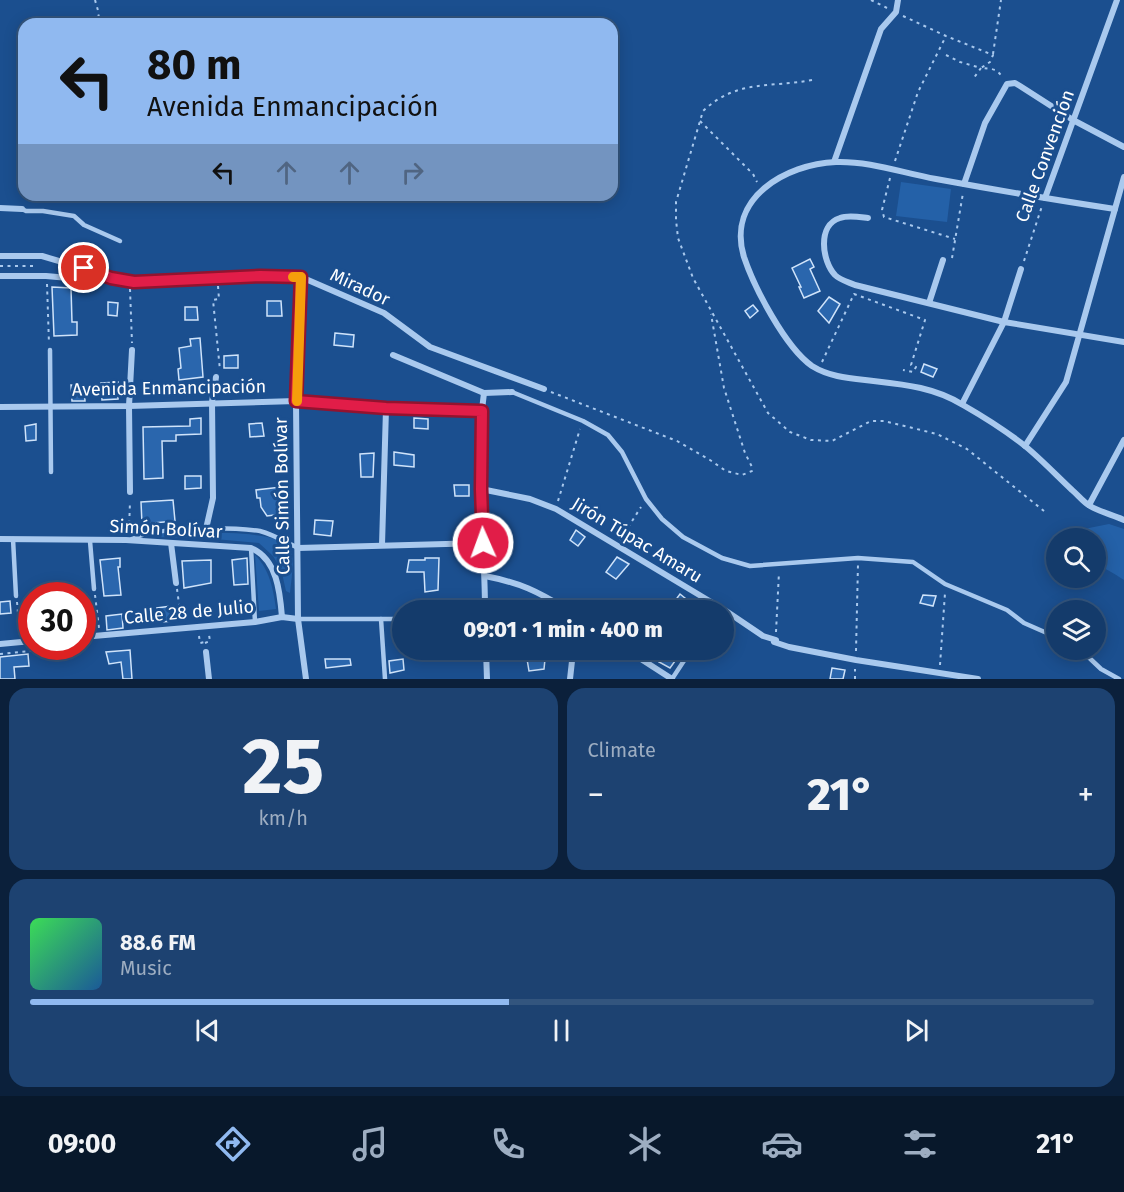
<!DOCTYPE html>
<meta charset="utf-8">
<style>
:root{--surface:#143b6b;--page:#1d4271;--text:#f1f3f6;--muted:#9dadc1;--line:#33557e;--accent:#90b9f0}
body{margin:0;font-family:"Fira Sans",sans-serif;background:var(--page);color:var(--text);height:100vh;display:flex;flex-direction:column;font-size:22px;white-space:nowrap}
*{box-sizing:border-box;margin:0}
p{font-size:20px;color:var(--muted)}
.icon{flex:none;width:33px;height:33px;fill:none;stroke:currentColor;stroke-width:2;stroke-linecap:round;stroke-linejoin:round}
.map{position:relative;height:679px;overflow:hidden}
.side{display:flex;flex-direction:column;gap:9px;padding:9px;background:#0b203b;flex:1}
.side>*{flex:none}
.banner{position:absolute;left:18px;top:18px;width:600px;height:183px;border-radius:18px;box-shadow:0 3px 15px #0003,0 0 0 2px var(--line);background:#90b9f0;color:#111;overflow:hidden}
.fabs{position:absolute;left:1046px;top:528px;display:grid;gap:12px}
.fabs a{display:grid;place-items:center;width:60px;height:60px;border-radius:50%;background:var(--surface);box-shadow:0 3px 15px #0003,0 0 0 2px var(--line);font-size:30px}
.speed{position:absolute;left:18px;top:582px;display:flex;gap:12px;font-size:30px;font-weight:700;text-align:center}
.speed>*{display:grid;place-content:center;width:78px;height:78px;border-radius:50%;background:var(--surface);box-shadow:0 3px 15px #0003,0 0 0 2px var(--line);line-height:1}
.speed .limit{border:9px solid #d22;background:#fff;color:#111}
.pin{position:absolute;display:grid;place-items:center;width:51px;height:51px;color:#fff;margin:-26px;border:3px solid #fff;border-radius:50%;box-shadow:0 2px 6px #0007}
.me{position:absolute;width:66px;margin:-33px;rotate:358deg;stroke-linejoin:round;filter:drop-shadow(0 0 4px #0008)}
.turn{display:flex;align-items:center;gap:21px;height:126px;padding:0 30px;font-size:27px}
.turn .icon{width:78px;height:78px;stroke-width:2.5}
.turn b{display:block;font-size:42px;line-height:51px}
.lanes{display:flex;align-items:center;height:57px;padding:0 30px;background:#0003;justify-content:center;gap:30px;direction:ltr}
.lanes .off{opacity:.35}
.big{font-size:45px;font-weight:800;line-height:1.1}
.side .card{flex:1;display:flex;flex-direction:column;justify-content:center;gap:9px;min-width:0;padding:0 21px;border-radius:18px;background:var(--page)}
.side .dial{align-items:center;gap:0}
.dial b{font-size:78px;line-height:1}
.song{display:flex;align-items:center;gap:18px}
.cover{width:72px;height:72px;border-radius:9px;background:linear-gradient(135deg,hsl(130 70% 55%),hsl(210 70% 35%))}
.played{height:6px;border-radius:3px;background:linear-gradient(90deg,var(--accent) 45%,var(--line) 45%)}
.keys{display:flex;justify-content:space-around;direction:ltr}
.heat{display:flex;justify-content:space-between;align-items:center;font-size:33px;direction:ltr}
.side .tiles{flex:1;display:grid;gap:9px;grid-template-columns:1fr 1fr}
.card:last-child{grid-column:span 2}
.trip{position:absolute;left:392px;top:600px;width:342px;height:60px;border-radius:30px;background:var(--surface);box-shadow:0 3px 15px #0003,0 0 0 2px var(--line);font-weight:800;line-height:60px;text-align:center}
.tabs{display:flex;height:96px;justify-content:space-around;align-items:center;background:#08182b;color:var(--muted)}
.tabs .icon{width:42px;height:42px}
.tabs .active{color:var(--accent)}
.tabs b{font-size:27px;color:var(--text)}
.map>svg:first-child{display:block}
</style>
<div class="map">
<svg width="1124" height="679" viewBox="0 0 1124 679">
<rect width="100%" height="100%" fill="#1b4f8f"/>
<g fill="#2461a8">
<path d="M 901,182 L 951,189 L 947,222 L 896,216 Z"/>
<path d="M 1109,524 L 1124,529 L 1124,580 C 1100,564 1095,569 1095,538 L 1088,538 L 1084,529 Z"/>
<path d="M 167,533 C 188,533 279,529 289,547 C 296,559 291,579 290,593 L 286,591 L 281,569 L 273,556 L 259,543 L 204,538 L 153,537 L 157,534 Z"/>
<path d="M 255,555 C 270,570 273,589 276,609 L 259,611 Z"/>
</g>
<g fill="#2a66ad" stroke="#cfe3fa" stroke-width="1.5">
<path d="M 810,259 L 814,267 L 810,269 L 820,291 L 804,298 L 799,287 L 801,287 L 792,268 Z"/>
<path d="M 52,287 L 71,288 L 72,322 L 77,322 L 77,335 L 54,336 Z"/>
<path d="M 829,297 L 840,304 L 829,323 L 818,311 Z"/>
<path d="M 267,301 L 281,301 L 282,316 L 267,316 Z"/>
<path d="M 108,302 L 118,303 L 117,316 L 108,315 Z"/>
<path d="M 753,305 L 758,311 L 750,318 L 745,311 Z"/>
<path d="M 185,307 L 197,307 L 198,320 L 185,320 Z"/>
<path d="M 335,333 L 354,335 L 353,347 L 334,345 Z"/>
<path d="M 200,338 L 203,377 L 179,380 L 178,369 L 181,368 L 179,348 L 191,346 L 190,339 Z"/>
<path d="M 238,355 L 238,368 L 224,368 L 224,356 Z"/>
<path d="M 924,364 L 937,369 L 933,377 L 921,372 Z"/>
<path d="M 118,382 L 118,399 L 102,400 L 101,383 Z"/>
<path d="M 71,385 L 84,386 L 85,401 L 72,401 Z"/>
<path d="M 201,418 L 201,434 L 176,435 L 176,441 L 162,441 L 163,478 L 144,479 L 143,427 L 190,426 L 190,419 Z"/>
<path d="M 414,418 L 428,419 L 428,429 L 414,428 Z"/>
<path d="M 262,423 L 264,436 L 250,437 L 249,424 Z"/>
<path d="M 36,424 L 36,440 L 26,441 L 25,426 Z"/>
<path d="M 394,452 L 414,455 L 414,467 L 394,465 Z"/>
<path d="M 374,453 L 373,477 L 361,477 L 360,454 Z"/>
<path d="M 185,476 L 201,476 L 201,488 L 185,489 Z"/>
<path d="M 454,485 L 469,485 L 469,496 L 455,496 Z"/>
<path d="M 281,487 L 282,514 L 267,516 L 261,507 L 260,498 L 257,498 L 256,490 Z"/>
<path d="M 173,500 L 175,521 L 142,524 L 141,502 Z"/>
<path d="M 315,520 L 333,521 L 331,536 L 314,534 Z"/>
<path d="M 576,530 L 585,537 L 578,546 L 570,540 Z"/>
<path d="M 617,557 L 629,564 L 616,579 L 606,572 Z"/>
<path d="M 120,558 L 120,567 L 118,567 L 121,595 L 104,596 L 100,560 Z"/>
<path d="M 247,558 L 248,584 L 234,585 L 232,560 Z"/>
<path d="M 425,558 L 439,558 L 438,590 L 425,592 L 424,572 L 407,572 L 409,560 L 425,560 Z"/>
<path d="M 211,560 L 211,583 L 184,588 L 182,561 Z"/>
<path d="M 680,594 L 690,602 L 705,610 L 681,610 L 672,605 Z"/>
<path d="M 923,595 L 936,596 L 933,606 L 920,603 Z"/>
<path d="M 10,601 L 11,613 L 0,614 L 0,602 Z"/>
<path d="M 171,606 L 174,621 L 160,622 L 157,608 Z"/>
<path d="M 122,614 L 123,628 L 107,630 L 106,616 Z"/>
<path d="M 130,650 L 132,679 L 123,679 L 121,662 L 109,664 L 106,652 Z"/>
<path d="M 667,650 L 683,650 L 670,668 L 659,662 Z"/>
<path d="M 28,654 L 29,666 L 14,667 L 15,679 L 0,679 L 0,657 Z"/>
<path d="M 325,659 L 350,659 L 351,665 L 326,668 Z"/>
<path d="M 403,659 L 404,670 L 390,673 L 389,661 Z"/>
<path d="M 527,659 L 545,659 L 544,669 L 529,671 Z"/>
<path d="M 832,668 L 845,670 L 843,679 L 830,679 Z"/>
</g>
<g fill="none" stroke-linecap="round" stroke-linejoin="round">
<g stroke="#a9c9ee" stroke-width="2" stroke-dasharray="3 4.5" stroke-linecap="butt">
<path d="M 95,0 L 99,14 L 96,24"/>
<path d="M 871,0 L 887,8"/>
<path d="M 903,16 L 946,36 L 993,55 L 990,62 L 981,68 C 991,69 997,68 1002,77"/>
<path d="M 993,54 L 1001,0"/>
<path d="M 946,55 L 960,62 L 981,68 L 973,79"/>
<path d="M 812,80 C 770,88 737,79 703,111 L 676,202 L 676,220 L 678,238 L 693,278 L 768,413 L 790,432 L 811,440 L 832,441 L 871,421 L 884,421 L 937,434 L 967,449 L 1044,511"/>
<path d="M 700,121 L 753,174 L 757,182"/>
<path d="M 895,161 L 918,92 L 946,36"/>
<path d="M 890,178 L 882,210 L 884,217 L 955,239"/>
<path d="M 952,258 L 963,193"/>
<path d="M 1024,261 L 1042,206"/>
<path d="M 0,266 L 33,266"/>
<path d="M 47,284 L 49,344"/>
<path d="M 218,286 L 219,299 L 213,300 L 220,370"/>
<path d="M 130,289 L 132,343"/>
<path d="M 822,362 L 854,294 L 925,320 L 911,365 L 916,367 L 913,372 L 903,370"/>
<path d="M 551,392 L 677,441 L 710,460 L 726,471 L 742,475 L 752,471 L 752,467 L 745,453 L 724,388 L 711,314"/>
<path d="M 558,501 L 580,429"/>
<path d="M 129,531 L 130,501"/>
<path d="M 620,540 L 641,507"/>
<path d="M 177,589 L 181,619"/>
<path d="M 95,595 L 99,628"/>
<path d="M 17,602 L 20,635"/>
<path d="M 776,632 L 779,572"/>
<path d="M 199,636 L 200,643 L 205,642"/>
<path d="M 205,643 L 210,641 L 209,635"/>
<path d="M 856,651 L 858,564"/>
<path d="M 0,654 L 78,646"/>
<path d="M 940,665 L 945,593"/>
<path d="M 855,679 L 855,669"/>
</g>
<g stroke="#a9c9ee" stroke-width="4.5">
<path d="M 22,209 L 26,211 L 43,211 L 74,216 L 84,225 L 120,241"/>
<path d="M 50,350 L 51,472"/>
<path d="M 512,392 L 583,421 L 608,435 L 622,452 L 646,499 L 662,519 L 683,537 L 722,558 L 750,566 L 858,558 L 913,562 L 945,584 L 1007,610 L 1024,623 L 1056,637"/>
<path d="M 13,539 L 16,596"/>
<path d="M 132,539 C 158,526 230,527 260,531 C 272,534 286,542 298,548"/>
<path d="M 90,541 L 94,589"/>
<path d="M 251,548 L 255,622"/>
<path d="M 298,619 L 402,619"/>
<path d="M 381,619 L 385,679"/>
<path d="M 1081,650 L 1101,669 L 1119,679"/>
<path d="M 672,679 L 691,650"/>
</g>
<g stroke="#a9c9ee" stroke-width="6">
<path d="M 834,162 L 881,29 L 896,12 L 898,0"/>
<path d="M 964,184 L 985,123 L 1007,84 L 1015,83 L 1020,86 L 1073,120 L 1124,147"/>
<path d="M 1045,198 L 1117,0"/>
<path d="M 0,208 L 22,209"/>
<path d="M 1115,209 C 1055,200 996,190 936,179 C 902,173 871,161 836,162 C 786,164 726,198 744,257 C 754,287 785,347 812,366 C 828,376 846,378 865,380 C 899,384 933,386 963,405 C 984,417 1006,431 1025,446 C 1041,459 1057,476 1072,490 C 1078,495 1083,502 1090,506 C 1100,512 1113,515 1124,520"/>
<path d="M 868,218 C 859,217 848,215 840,218 C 817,225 822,261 835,275 C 840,280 848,282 855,285 L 1004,322 L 1124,342"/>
<path d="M 0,256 L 42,256 L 93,271 L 111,278 L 134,281 L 260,276 L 301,277 L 384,313 L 430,347 L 544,389"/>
<path d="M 0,276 L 46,276 L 91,280 L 110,278"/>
<path d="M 301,277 L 296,401 L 298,619 L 306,679"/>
<path d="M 929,303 L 943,260"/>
<path d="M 393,355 L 484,393 L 512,392"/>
<path d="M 484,393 C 474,464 485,539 485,610"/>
<path d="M 962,404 L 1004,322 L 1021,269"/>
<path d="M 0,407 L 129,406 L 296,401 L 386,409 L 482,411"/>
<path d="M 1025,446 L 1066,382 L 1124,177"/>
<path d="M 481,489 L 530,499 L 556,509 L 726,611 L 763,636 L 776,640 L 774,642 L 789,647 L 856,660 L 978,679"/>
<path d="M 130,492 L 129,406 L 132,350"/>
<path d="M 1089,505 L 1124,440"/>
<path d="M 206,529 L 213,498 L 212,402 L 216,377"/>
<path d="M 0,539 L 126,540 L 251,548 C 277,559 280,592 282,617"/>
<path d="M 171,543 L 176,583"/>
<path d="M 382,545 L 386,409"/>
<path d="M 298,548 L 483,543"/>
<path d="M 485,576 C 521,583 537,591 568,610"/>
<path d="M 82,637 L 255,622 L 282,617 L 298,619"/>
<path d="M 0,644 L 32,641"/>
<path d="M 486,650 L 487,679"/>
<path d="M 627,650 L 672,679"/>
<path d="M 206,652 L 209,679"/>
<path d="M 570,679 L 572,661 L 578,650"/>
</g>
</g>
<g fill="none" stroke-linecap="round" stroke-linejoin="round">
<defs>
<path id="route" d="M 84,268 L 111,278 L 134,282 L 260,276 L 301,277 L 296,401 L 386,408 L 482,411 L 481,489 L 483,543"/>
</defs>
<use href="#route" stroke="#92132f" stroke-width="15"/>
<use href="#route" stroke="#e11d48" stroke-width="10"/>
<path stroke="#f59e0b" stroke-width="10" d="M 293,277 L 301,277 L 297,401"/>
</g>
<g text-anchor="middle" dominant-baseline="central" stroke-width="6" stroke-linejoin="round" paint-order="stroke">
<g font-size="18" fill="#fff" stroke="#1b4f8f">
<text transform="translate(1045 156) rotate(-70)">Calle Convención</text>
<text transform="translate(360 287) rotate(25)">Mirador</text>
<text transform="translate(169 388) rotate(-1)">Avenida Enmancipación</text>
<text transform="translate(282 496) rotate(-91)">Calle Simón Bolívar</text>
<text transform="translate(166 529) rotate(3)">Simón Bolívar</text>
<text transform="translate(637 540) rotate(31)">Jirón Túpac Amaru</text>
<text transform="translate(189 612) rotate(-5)">Calle 28 de Julio</text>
</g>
</g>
</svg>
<div class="fabs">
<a><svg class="icon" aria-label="search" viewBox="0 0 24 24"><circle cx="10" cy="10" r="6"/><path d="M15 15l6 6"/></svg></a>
<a><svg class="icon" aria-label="layers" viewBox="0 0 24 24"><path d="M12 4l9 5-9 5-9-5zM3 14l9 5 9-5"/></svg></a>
</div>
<div class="speed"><div class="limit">30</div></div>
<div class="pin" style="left:84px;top:268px;background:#d93025"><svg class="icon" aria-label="arrive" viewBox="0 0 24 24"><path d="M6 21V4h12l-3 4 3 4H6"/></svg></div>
<svg class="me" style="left:483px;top:543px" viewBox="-20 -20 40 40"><circle r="17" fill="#e11d48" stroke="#fff" stroke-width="3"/><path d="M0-11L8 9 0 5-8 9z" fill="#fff"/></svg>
<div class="trip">09:01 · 1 min · 400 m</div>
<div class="banner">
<div class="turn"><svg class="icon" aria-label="left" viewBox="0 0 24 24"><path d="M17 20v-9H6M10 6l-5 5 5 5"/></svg><div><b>80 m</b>Avenida Enmancipación</div></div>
<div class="lanes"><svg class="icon" aria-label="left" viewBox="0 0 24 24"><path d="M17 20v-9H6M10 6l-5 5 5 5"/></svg><svg class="icon off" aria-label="ahead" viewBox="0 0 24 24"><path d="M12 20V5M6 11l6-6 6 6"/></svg><svg class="icon off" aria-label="ahead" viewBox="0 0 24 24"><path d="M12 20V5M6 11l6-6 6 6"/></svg><svg class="icon off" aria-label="right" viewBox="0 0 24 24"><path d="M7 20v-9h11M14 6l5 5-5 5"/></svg></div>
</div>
</div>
<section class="side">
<div class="tiles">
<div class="card dial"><b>25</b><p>km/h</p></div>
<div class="card"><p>Climate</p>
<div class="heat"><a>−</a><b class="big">21°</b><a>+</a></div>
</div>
<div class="card">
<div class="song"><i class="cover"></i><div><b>88.6 FM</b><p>Music</p></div></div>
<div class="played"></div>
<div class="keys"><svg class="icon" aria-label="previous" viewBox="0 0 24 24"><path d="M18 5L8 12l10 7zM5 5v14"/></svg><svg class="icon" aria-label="pause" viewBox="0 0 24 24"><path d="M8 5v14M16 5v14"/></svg><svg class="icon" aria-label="next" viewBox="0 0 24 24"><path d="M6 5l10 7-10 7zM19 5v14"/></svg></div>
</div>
</div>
</section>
<nav class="tabs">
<b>09:00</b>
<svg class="icon active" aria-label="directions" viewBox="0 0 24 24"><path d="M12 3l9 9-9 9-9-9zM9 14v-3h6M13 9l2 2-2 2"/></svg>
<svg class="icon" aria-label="music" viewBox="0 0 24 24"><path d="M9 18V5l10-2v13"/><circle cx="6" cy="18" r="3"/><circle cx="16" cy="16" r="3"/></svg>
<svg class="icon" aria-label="phone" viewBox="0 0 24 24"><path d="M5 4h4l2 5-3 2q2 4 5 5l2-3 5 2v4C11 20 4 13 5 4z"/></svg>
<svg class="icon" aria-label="climate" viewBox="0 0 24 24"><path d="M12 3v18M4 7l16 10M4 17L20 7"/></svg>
<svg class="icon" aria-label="car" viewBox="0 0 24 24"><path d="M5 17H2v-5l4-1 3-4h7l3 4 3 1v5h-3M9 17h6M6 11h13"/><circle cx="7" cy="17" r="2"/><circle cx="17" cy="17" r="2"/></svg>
<svg class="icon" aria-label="filters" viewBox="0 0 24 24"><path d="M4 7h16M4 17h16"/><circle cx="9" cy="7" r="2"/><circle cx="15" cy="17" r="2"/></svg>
<b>21°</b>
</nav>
